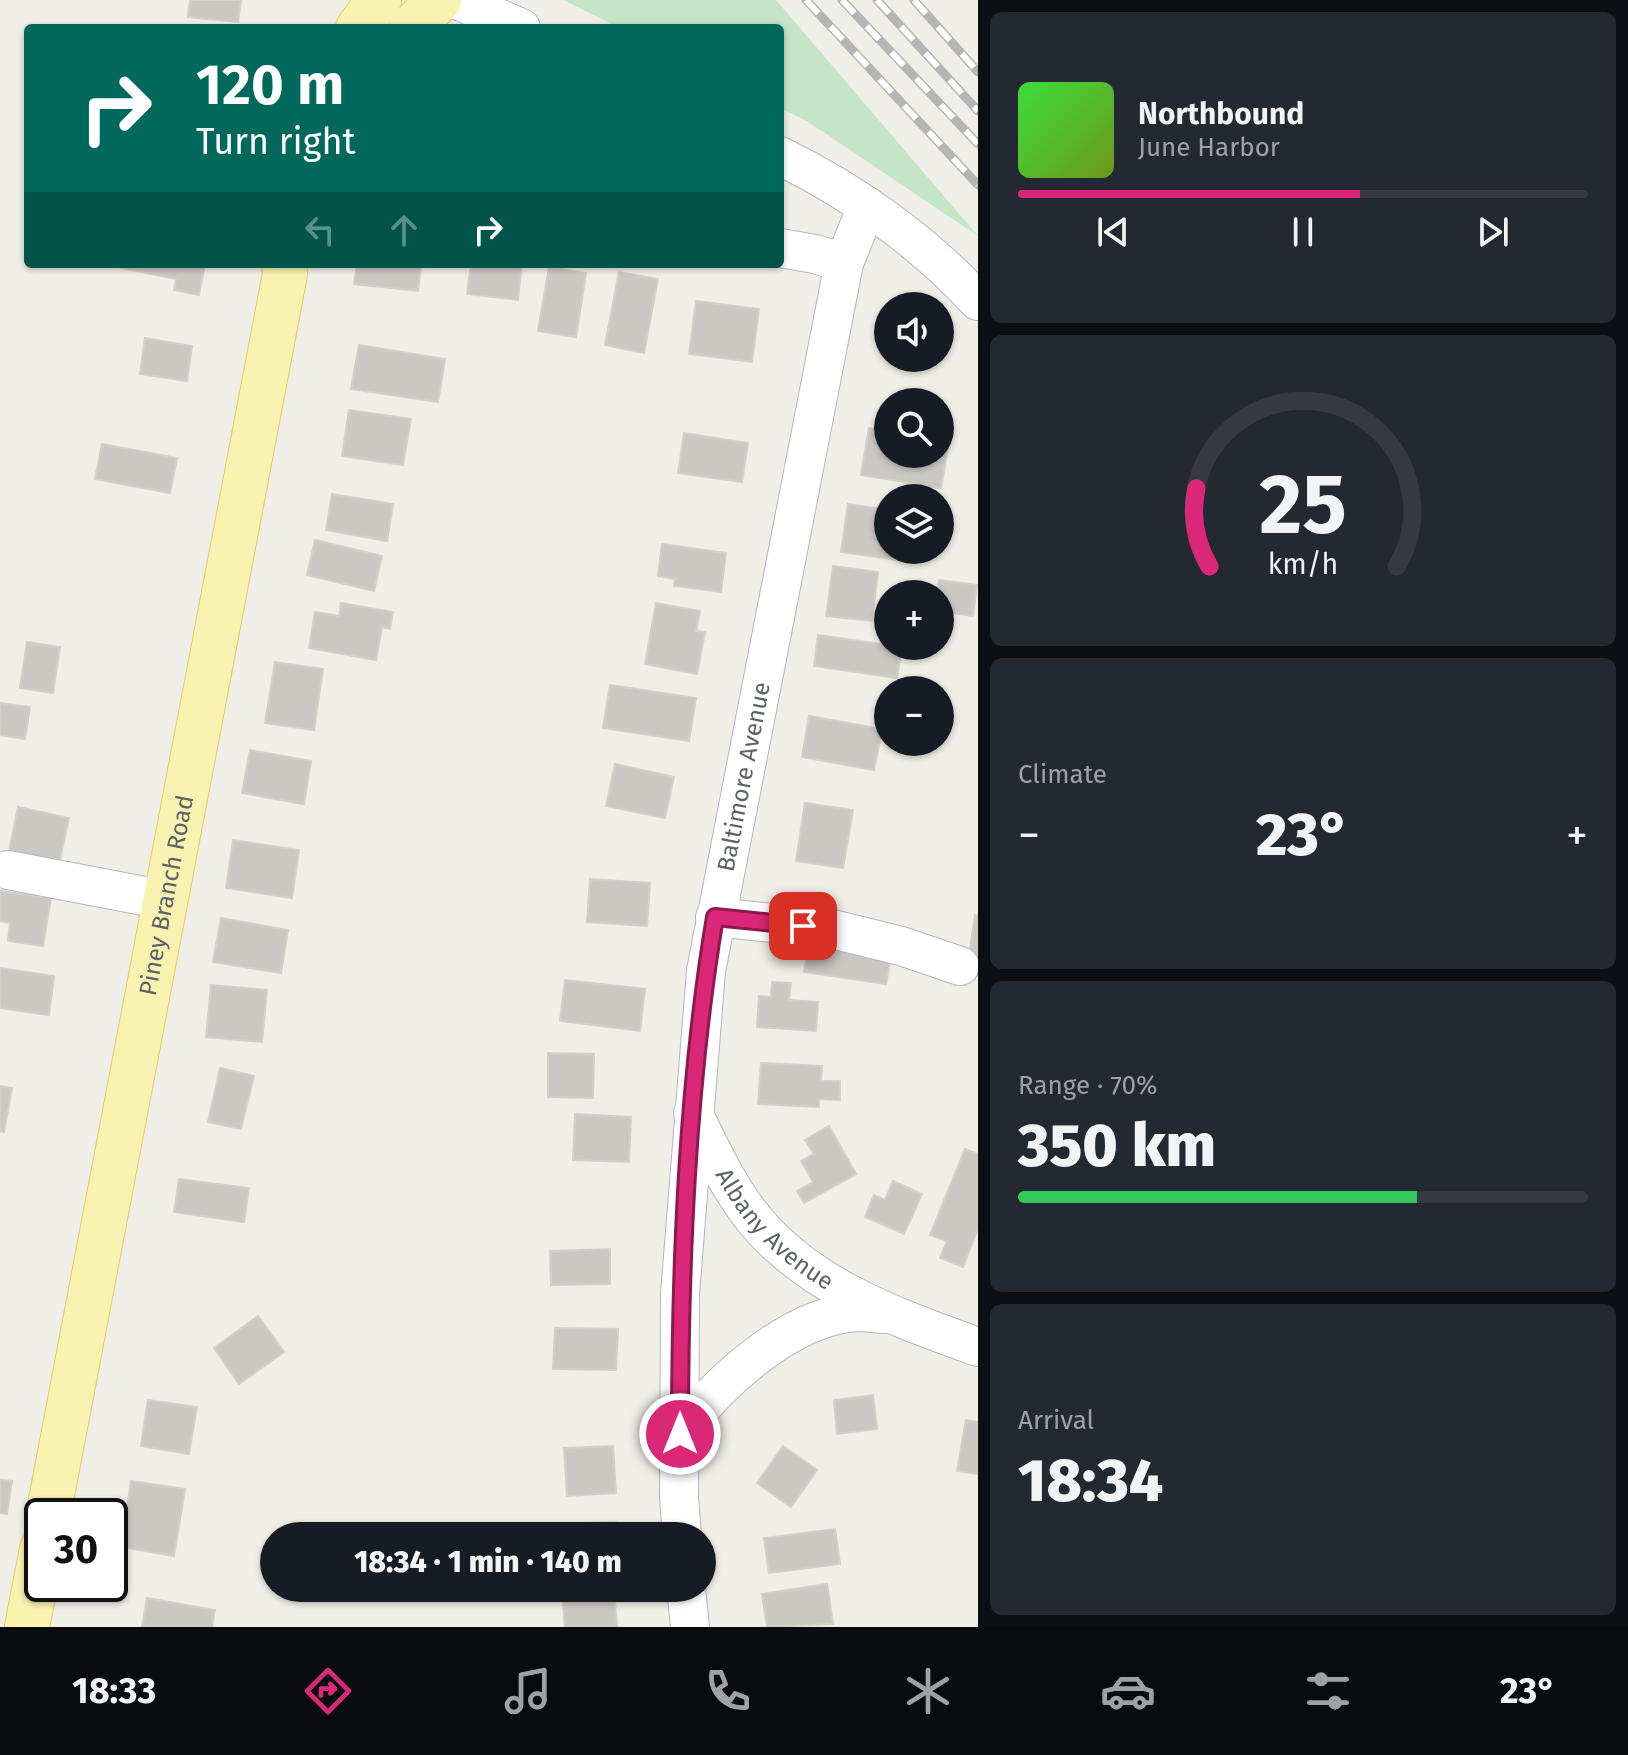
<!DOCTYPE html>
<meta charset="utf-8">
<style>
:root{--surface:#171b24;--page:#242831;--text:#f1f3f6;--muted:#9ea1a6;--line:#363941;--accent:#db2777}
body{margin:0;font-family:"Fira Sans",sans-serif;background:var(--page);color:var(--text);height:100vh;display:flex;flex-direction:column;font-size:30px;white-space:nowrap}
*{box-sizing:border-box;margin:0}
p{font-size:26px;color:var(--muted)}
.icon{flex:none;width:44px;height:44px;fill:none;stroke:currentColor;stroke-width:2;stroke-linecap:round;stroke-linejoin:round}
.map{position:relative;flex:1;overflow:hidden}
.panel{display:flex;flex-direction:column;gap:12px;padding:12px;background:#0d0f14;width:650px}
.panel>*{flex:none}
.hud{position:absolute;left:24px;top:24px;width:760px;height:244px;border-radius:8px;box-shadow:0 2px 6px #0004;background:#00695c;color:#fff;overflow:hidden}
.fabs{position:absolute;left:874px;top:292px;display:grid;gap:16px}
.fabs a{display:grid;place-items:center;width:80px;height:80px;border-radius:50%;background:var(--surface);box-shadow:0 2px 6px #0004;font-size:40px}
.speed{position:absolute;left:24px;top:1498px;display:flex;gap:16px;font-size:40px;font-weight:700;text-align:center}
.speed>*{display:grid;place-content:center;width:104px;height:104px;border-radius:50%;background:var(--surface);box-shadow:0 2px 6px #0004;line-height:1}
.speed .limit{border:4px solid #111;border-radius:12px;background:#fff;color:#111}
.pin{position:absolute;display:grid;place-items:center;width:68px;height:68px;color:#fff;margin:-34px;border-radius:16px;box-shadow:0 4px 12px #0006}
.me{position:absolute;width:88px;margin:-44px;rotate:0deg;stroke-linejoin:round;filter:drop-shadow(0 0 6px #0008)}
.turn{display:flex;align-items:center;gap:28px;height:168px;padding:0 40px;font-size:36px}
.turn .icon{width:104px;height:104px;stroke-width:2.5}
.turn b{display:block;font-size:56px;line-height:68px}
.lanes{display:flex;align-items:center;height:76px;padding:0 40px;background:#0003;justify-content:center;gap:40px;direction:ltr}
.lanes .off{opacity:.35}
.big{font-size:60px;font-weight:800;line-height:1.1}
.panel .card{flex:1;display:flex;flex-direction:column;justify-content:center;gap:12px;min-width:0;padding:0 28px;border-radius:12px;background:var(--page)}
.panel .dial{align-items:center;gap:0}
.dial svg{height:208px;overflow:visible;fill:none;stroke:var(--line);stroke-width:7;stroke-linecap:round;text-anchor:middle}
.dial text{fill:var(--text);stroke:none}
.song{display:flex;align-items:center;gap:24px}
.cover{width:96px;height:96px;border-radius:12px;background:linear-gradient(135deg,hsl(120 70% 55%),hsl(80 70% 35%))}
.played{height:8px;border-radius:4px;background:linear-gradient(90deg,var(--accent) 60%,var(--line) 60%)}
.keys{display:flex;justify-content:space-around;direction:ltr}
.heat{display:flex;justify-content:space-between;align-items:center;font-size:44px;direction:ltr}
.charge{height:12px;border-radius:6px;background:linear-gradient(90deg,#34c759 70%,var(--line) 0)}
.trip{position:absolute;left:260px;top:1522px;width:456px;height:80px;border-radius:40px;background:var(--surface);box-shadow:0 2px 6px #0004;font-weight:800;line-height:80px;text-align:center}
.tabs{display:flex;height:128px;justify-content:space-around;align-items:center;background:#090b0e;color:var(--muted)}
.tabs .icon{width:56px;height:56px}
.tabs .on{color:var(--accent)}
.tabs b{font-size:36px;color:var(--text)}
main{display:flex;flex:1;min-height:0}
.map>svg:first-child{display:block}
</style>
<main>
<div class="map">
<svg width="978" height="1627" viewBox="0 0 978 1627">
<rect width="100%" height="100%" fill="#efeee7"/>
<path fill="#c5e5c7" d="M 563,0 L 776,0 L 978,236 L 807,121 L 780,108 L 780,28 L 620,28 Z"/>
<g fill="#cbc8c4" stroke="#d4d0c6" stroke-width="2">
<path d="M 190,0 L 241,0 L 238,22 L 188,17 Z"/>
<path d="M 122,264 L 205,264 L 199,295 L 174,290 L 176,279 L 121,268 Z"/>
<path d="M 357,264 L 421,264 L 418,291 L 354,284 Z"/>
<path d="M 471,264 L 522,264 L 518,300 L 467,294 Z"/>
<path d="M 549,267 L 586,273 L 576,337 L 538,331 Z"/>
<path d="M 619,272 L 658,279 L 644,353 L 605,345 Z"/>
<path d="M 696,301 L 759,309 L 752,362 L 689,354 Z"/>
<path d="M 145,338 L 192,346 L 187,381 L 140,374 Z"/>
<path d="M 359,345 L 445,359 L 438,402 L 351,389 Z"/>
<path d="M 349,410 L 411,419 L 403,465 L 342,456 Z"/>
<path d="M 869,428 L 888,431 L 888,454 L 940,454 L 940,440 L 949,441 L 941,488 L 861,475 Z"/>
<path d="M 684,433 L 748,443 L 742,482 L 678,473 Z"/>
<path d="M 102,444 L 177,458 L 170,493 L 95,479 Z"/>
<path d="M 332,494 L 393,504 L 387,541 L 326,530 Z"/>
<path d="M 848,504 L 888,510 L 888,550 L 900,550 L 899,560 L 841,552 Z"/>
<path d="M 315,540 L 382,556 L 374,591 L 307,575 Z"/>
<path d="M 662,544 L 726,553 L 721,592 L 674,586 L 675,579 L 658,576 Z"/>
<path d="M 833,566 L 878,572 L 872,621 L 826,616 Z"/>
<path d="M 939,580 L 977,585 L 973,616 L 940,611 L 940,594 L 937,594 Z"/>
<path d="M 341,603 L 393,612 L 390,629 L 382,627 L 376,660 L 309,648 L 315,612 L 339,616 Z"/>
<path d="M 656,603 L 700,611 L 696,631 L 705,632 L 697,674 L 645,664 Z"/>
<path d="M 818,635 L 902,647 L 897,678 L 814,666 Z"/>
<path d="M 27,642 L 60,647 L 53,693 L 20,688 Z"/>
<path d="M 275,662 L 323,669 L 314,730 L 265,723 Z"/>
<path d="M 610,685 L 696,698 L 689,741 L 603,728 Z"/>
<path d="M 0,703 L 30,707 L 25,739 L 0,735 Z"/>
<path d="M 809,716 L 882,729 L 874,770 L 802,757 Z"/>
<path d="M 250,750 L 311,761 L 304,804 L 242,793 Z"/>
<path d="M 615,764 L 674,777 L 665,818 L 606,806 Z"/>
<path d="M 805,803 L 853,810 L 843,868 L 796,861 Z"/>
<path d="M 18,807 L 69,818 L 57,872 L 7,861 Z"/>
<path d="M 233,840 L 299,850 L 292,898 L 226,888 Z"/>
<path d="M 590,879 L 650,883 L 647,926 L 587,922 Z"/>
<path d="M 0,891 L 51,898 L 43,946 L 8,941 L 10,923 L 0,921 Z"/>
<path d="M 975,915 L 978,916 L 978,970 L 967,969 Z"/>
<path d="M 221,918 L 288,930 L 281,973 L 213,962 Z"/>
<path d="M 816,935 L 890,962 L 886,984 L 804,972 L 807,954 L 813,955 Z"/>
<path d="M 0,968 L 54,976 L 49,1015 L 0,1008 Z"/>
<path d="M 565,980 L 645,989 L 640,1031 L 560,1021 Z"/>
<path d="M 772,982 L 791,983 L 789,1000 L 818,1002 L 816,1031 L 757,1027 L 759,996 L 771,997 Z"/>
<path d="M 211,985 L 267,990 L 262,1042 L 206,1037 Z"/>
<path d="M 548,1053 L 594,1054 L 593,1098 L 548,1097 Z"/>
<path d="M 761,1063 L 822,1066 L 821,1081 L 840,1081 L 840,1100 L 819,1099 L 819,1107 L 758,1104 Z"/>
<path d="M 220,1068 L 254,1076 L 241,1129 L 208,1122 Z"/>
<path d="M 0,1086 L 12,1088 L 4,1132 L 0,1131 Z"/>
<path d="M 575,1114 L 631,1117 L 629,1162 L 573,1160 Z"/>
<path d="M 829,1126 L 856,1174 L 804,1203 L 797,1191 L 813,1182 L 801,1161 L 814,1154 L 805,1140 Z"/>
<path d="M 965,1149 L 978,1154 L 978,1229 L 963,1267 L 940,1258 L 947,1241 L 930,1235 Z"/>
<path d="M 179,1179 L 249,1188 L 244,1222 L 174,1212 Z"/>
<path d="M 893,1181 L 922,1194 L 904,1234 L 865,1217 L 874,1195 L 885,1200 Z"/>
<path d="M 610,1249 L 610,1284 L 551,1285 L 550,1251 Z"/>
<path d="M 258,1316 L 284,1352 L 239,1384 L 214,1348 Z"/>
<path d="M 555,1328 L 618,1329 L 616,1370 L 553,1369 Z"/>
<path d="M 873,1395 L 877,1429 L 837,1434 L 834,1400 Z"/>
<path d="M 148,1400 L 197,1407 L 189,1454 L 141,1446 Z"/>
<path d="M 966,1420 L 978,1422 L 978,1474 L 957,1471 Z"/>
<path d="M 613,1446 L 616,1493 L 567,1496 L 564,1448 Z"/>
<path d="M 783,1446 L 817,1470 L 791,1507 L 757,1483 Z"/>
<path d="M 0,1480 L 12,1481 L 7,1514 L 0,1513 Z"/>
<path d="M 131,1481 L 185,1489 L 174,1556 L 121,1547 Z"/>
<path d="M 616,1522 L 617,1536 L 551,1536 L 550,1524 Z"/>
<path d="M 835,1529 L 840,1564 L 769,1573 L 764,1538 Z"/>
<path d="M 827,1584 L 833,1624 L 767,1627 L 762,1594 Z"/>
<path d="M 614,1589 L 617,1627 L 565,1627 L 562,1593 Z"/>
<path d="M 147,1598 L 215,1610 L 212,1627 L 142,1627 Z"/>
</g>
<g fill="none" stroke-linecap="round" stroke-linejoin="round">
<defs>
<g id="minor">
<path d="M 457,0 L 521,28"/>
<path d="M 780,156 C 852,191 923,241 978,301"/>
<path d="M 780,248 L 815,254 L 844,263 L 867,206"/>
<path d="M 8,870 L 165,900"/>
<path d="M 715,917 L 832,929 L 901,946 L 960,966"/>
<path id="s1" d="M 693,1113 C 710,1147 725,1180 747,1210 C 802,1285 895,1317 978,1347"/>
<path d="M 680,1434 C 717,1383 791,1315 858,1312 C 868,1312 878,1314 888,1314"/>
<path id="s2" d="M 682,1536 L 679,1498 L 680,1294 L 706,971 L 844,263"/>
<path d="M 686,1588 L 690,1627"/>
</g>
<g id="major">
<path d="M 358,28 L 379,0"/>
<path d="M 411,28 L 439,0"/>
<path id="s3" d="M 48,1516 L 285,274 L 284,264"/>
<path d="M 27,1627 L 42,1549"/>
</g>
</defs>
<use href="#minor" stroke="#b4b6bb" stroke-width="40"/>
<use href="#major" stroke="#e9cb66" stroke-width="46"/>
<use href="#minor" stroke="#fff" stroke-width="38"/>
<use href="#major" stroke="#faf2b1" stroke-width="44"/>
<defs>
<g id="rail">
<path d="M 806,0 L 978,185"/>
<path d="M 842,0 L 978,144"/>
<path d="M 877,0 L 978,111"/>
<path d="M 914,0 L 978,72"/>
</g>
</defs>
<use href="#rail" stroke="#b5b5b6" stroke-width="9"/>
<use href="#rail" stroke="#fff" stroke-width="6" stroke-dasharray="18" stroke-linecap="butt"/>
</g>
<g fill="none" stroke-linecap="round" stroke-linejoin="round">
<defs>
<path id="route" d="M 680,1434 C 680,1264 687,1085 715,917 L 803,926"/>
</defs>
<use href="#route" stroke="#8e194d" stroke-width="20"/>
<use href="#route" stroke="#db2777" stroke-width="14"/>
</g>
<g text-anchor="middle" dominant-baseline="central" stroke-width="6" stroke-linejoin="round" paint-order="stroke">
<g font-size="24" fill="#5e6166" stroke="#fff">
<text stroke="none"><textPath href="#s2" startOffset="764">Baltimore Avenue</textPath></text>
<text stroke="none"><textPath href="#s3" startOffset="632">Piney Branch Road</textPath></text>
<text stroke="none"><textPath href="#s1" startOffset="144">Albany Avenue</textPath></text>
</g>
</g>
</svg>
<div class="fabs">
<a><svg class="icon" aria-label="sound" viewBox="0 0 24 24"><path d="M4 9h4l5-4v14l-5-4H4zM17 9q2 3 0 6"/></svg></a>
<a><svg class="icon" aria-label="search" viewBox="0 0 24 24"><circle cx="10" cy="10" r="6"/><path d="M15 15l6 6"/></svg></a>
<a><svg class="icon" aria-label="layers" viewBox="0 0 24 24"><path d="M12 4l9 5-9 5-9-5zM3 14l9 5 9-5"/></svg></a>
<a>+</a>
<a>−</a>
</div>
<div class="speed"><div class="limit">30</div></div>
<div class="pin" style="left:803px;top:926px;background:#d93025"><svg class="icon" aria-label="arrive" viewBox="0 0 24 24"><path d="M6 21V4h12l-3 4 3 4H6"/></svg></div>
<svg class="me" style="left:680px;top:1434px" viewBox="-20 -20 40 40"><circle r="17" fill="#db2777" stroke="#fff" stroke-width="3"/><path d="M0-11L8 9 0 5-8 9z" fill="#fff"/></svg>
<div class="trip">18:34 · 1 min · 140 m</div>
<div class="hud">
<div class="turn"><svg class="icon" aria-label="right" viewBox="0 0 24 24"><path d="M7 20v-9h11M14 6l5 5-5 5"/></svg><div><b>120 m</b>Turn right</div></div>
<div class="lanes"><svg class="icon off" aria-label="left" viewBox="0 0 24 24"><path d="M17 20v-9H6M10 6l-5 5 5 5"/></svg><svg class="icon off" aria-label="ahead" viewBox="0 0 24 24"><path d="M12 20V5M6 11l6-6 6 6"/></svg><svg class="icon" aria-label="right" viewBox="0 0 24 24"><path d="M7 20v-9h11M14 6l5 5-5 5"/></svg></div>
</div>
</div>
<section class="panel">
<div class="card">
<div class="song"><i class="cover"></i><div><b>Northbound</b><p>June Harbor</p></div></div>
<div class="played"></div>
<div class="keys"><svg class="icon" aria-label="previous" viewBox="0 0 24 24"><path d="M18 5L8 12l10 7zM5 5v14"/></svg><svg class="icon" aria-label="pause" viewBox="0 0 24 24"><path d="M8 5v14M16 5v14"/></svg><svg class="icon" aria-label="next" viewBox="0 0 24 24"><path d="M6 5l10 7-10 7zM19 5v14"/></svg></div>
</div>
<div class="card dial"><svg viewBox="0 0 100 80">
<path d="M14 69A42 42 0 1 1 86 69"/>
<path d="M14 69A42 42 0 0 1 9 39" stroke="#db2777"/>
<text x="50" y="56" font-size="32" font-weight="700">25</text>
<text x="50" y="72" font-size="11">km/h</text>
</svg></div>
<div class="card"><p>Climate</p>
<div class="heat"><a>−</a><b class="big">23°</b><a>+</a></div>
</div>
<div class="card"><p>Range · 70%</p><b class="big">350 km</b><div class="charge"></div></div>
<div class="card"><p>Arrival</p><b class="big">18:34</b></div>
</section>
</main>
<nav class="tabs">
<b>18:33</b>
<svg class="icon on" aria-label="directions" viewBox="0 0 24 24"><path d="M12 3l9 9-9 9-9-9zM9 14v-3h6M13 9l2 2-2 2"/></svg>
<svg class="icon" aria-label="music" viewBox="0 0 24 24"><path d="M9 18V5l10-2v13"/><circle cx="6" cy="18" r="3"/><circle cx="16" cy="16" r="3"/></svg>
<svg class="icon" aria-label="phone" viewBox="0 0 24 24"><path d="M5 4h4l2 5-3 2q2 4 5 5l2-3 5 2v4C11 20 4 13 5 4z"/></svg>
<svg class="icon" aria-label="climate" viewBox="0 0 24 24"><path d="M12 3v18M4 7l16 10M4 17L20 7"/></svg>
<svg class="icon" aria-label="car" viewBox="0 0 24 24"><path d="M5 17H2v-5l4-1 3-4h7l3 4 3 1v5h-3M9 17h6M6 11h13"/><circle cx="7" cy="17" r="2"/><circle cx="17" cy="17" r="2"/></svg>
<svg class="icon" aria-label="filters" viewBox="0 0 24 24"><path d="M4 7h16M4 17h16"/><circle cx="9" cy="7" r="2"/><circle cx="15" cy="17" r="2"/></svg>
<b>23°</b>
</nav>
